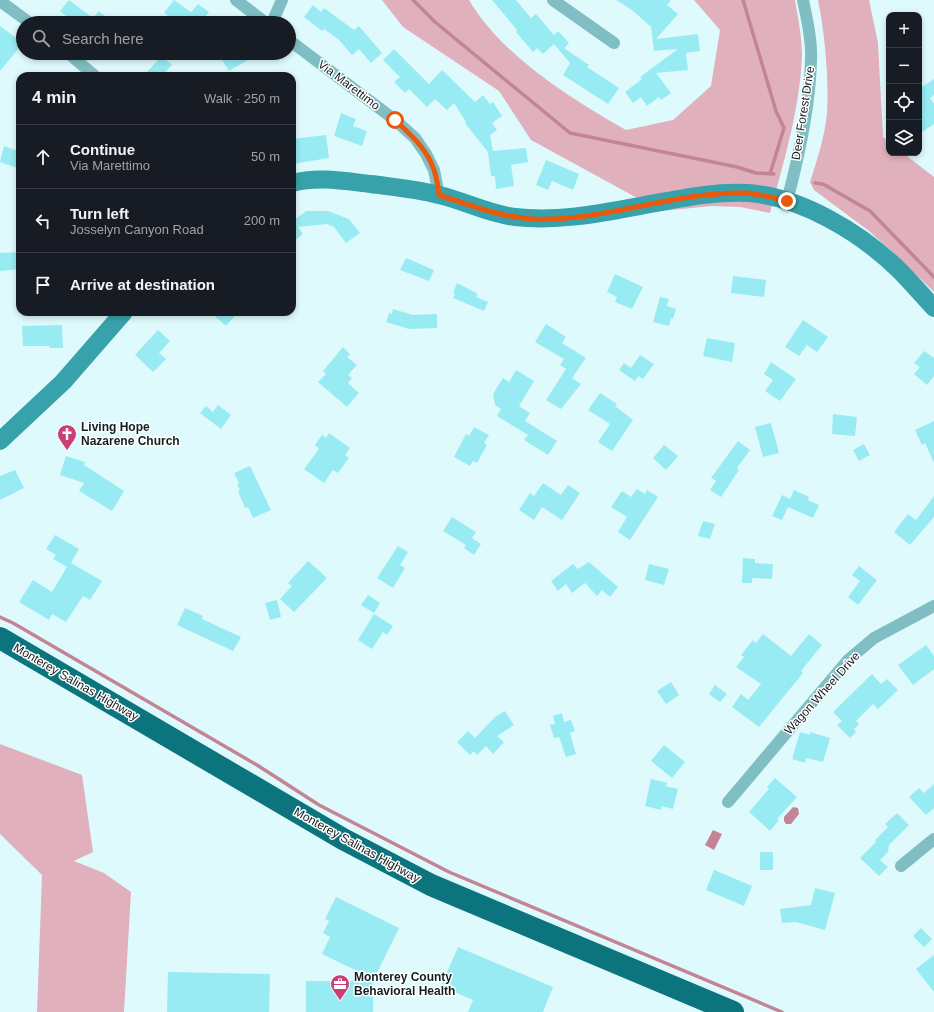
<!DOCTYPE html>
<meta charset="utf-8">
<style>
:root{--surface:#171b24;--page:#242831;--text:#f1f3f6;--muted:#9ea1a6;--line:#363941}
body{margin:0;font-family:Helvetica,sans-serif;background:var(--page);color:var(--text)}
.controls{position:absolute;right:12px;top:12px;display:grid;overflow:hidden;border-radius:8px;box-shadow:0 2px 6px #0003}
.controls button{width:36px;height:36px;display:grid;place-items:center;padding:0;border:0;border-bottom:1px solid var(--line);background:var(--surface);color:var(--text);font:20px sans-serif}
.stop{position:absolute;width:12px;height:12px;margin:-9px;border:3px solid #ea580c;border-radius:50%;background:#fff}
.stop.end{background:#ea580c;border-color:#fff;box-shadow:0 1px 4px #0008}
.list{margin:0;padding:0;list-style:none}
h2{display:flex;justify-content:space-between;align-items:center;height:52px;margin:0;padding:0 16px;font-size:17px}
h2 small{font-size:13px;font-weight:400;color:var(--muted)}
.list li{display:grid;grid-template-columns:26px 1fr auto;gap:12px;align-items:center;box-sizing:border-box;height:64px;padding:0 16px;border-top:1px solid var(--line)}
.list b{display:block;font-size:15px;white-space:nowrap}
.list p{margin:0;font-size:13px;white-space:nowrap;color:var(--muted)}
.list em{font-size:13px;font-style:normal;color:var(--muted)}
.icon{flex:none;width:22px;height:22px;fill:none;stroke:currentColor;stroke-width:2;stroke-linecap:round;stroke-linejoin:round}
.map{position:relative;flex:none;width:934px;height:1012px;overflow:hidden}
.search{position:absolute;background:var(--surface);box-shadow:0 2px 6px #0003;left:16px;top:16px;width:280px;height:44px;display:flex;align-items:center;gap:10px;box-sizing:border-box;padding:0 14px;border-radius:22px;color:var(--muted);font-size:15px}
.panel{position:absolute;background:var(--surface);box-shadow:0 2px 6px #0003;left:16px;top:72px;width:280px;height:244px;border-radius:12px}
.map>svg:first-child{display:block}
.green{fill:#e0b1bd}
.water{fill:#c38496}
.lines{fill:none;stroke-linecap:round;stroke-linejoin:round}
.stream{stroke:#c38496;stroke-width:3.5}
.building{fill:#98ebf2}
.street{stroke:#81bec3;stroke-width:12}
.secondary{stroke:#37a2ab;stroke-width:18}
.highway{stroke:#0c747c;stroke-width:22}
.route{stroke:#ea580c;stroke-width:5}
.labels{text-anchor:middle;stroke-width:3;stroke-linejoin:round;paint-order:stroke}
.street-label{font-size:12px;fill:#141e1f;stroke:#fff}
.poi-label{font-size:12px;font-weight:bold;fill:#141e1f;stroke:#fff;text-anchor:start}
</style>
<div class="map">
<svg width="934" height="1012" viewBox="0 0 934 1012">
<rect width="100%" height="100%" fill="#dffafc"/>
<path class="green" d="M382,0H469C502,56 570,98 626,130L673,120L711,86L720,30L694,0H795C798,18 802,37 802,55C800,108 784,161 770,213L740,207L712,206L661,211L531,140L499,91L403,27Z
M818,0H869L878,43L883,137L889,142V153H903L934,177V292L898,257L869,231L814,190L810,182C817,160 825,136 827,113C829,79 825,34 818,0Z
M0,744L82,775L93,852L74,861L104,873L131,892L124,1012H37L42,875L0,834Z"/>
<path class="water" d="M793,807L798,808L799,814L791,824H786L784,821V817Z
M713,830L722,834L714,850L705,845Z"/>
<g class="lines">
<path class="stream" d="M413,0L435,22L570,133L737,167L756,173L774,174
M743,0L776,111L784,128L770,174
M815,183L823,184L870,211L934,277
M0,617L13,623L257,765L319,805L449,872L782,1012"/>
</g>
<path class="building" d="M69,0L93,18L99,11L107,18L102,23H75L60,11Z
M174,0L191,12L198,4L209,12L202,21L205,23H178L164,13Z
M492,0H516L531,18L536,14L554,35L558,31L569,43L564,48L589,65L587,67L619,88L608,104L563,75L570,63L554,44L543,54L537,48L533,52L516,32L517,30Z
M616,0H671L667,5L678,14L656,39L698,34L700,51L686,53L688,70L656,73L671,93L661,100L659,97L647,106L641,97L633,103L625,92L642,79L640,77L678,49L654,51L651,27L632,10Z
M313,5L321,12L324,8L354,30L359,26L382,53L371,63L359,49L352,55L339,40L324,29L322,31L304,17Z
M0,26L23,43L0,71Z
M394,49L429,84L442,70L475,102L483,95L490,104L493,102L502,116L492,123L497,130L490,135L493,151L526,148L528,162L511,165L514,186L496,189L495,176H491L488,152L465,123L466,122L454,103L447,110L435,99L427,107L409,89L405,93L394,82L400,77L383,60Z
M218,53H260L229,71Z
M162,56L172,65L161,76H143Z
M934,79V95L930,98L934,104V124L919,134V89Z
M341,113L356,119L353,126L367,131L362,146L334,136Z
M326,135L329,158L292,164V139Z
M4,146L20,152V169L0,162Z
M546,160L579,174L573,190L552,181L548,190L536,185Z
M306,211H328L349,219L360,233L346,243L334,227L327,224L298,227L303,234L292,242V220L293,221Z
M20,252V269L0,271V253Z
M406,258L434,270L429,281L400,270Z
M615,274L643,287L632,309L615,302L617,297L607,292Z
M733,276L766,280L764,297L731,293Z
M457,283L478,294L476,297L488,302L484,311L453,298L455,294L453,293Z
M660,297L669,299L667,306L676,309L673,319L671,318L669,326L653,322Z
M393,309L413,315L437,314V328L409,329L386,322L389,313L392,314Z
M210,312H238L226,326Z
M803,320L828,337L817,352L807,345L799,356L785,347Z
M546,324L566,337L562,343L586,358L572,378L581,384L561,409L546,400L566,369L560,365L564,359L535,342Z
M62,325L63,348H50L49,346H23L22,326Z
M158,330L170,341L159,353L166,359L153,372L135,355Z
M707,338L735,343L732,362L703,356Z
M343,347L350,354L347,357L357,365L348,375L352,378L348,383L359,393L347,407L318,382L326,374L323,371Z
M924,351L934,358V376L927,385L914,374L920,367L914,363Z
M640,355L654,364L643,379L638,376L635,381L619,370L624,363L631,368Z
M771,362L796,379L780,401L765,391L773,380L764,374Z
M516,370L534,381L519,406L530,413L525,421L557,441L548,455L524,440L528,435L497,416L501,409L495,405L493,394L503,378L509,382Z
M600,393L617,404L615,406L633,420L612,451L598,442L610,424L588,410Z
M218,405L231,415L221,429L200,413L206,406L213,412Z
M833,414L857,417L855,436L832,434Z
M934,421V463L925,443L922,445L915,430Z
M771,423L779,453L763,457L755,427Z
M474,427L489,435L484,443L487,445L477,463L473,461L470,466L454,457L466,434L469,436Z
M329,433L350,448L345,455L349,458L338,473L333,470L324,483L304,469L319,449L315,445L322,435L326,438Z
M738,441L750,450L737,468L739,470L721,497L710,490L716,481L711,478Z
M864,444L870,455L859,461L853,450Z
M664,445L678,456L666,470L653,458Z
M66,456L85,462L84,465L124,491L112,511L79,491L84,483L60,475Z
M250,466L271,510L253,518L248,507L245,508L238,491L240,490L237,484L239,483L234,473Z
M15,470L24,488L0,500V476Z
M543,483L561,495L568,485L580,493L562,520L542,507L534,520L519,510L530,493L534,496Z
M637,489L645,494L647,490L658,497L630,540L618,532L627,517L611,507L622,491L631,497Z
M794,490L809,497L808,500L819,505L813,518L788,507L782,520L772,516L782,495L790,499Z
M934,496V517L910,545L894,532L908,514L916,520Z
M452,517L476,532L472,538L481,544L474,555L464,548L466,545L443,531Z
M703,521L715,524L710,539L698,536Z
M55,535L79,549L71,563L102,581L90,600L83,596L66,622L52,614L49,620L19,602L33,580L52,592L67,567L53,559L56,555L46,549Z
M398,546L408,552L400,565L405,568L393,588L377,578Z
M743,558L755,559V563L773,564L772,579L752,578V583H742Z
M308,561L327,578L294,612L280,599L292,586L288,583Z
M589,562L618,587L610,597L602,590L597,596L585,583L572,593L566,584L558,591L551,581L573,564L578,569Z
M649,564L669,569L664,585L645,580Z
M859,566L877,580L858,605L848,597L860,581L852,575Z
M368,595L380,603L374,613L361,605Z
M277,600L281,617L270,620L265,603Z
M185,608L203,616L202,619L241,637L233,651L177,625Z
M374,614L393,626L387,635L383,632L372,649L358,640Z
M763,634L791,656L809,634L822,645L801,671L803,673L759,727L732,707L741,694L748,700L761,684L736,667L744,657L741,655L753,640L756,643Z
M926,645L934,656V669L913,685L898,665Z
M872,674L881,684L887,679L898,690L878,709L873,704L856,721L859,724L854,729L856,732L850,738L837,725L842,721L833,712Z
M671,682L679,695L666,704L657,691Z
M715,685L727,694L720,702L709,694Z
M505,711L514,725L497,736L504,742L493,754L486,746L477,755L474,751L470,755L457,742L468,731L475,738L495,717Z
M562,713L564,722L571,720L575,731L570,733L576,754L566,757L559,737L554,738L550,725L555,724L553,716Z
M800,732L810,735V732L830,738L823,762L806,758L805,763L792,759Z
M664,745L685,762L672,778L651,761Z
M775,778L797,797L777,819L779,820L770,831L749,812L769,789L767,787Z
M651,779L668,783L665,786L678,789L673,809L661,806V810L645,806Z
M934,784V808L926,815L909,797L919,788L924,793Z
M897,813L909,825L889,845L888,852L880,860L888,867L879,876L860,858L876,842L875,840L888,827L885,824Z
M760,852H773V870H760Z
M714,870L752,886L744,906L706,890Z
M815,888L835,893L825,930L796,922L782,923L780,909L811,905Z
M336,897L399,928L374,979L322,954L330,937L323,933L329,921L325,919Z
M921,928L932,939L924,947L913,936Z
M458,947L553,987L543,1012H468L473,1000L441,986Z
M934,955V992L916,969Z
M168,972L270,974L269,1012H167Z
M306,981H373V1012H306Z"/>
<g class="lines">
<path class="street" d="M236,0L266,23
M553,0L614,43
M0,1L30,23
M272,23L282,0
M289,40L395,120L415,138L426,154L434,170L439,195
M68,53L95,76
M787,201C799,156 810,107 811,60C812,40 807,20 803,0
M728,802L848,660L874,638L934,606
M901,866L934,839"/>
<path class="secondary" d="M292,183C318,176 344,181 371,184C393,187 417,189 439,195C465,201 488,214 515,217C559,222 602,213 645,205C679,199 713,191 748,193C802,197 861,233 899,270C911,282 922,295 934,308
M0,441L63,382L124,312"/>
<path class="highway" d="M0,638L343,839L431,885L733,1012"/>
</g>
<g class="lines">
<path class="route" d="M395,120C411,135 427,149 434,170C437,178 438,187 439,195C470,205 500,217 533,219C605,222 674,191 746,193C760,194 774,198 787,201"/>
</g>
<defs>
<symbol id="church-pin" viewBox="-11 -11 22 30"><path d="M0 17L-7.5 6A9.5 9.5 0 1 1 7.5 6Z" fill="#ca3f74" stroke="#fff"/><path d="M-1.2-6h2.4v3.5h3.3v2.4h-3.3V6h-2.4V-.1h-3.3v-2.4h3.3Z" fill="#fff"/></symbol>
<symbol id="office-pin" viewBox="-11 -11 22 30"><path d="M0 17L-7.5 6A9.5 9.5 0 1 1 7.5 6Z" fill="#ca3f74" stroke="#fff"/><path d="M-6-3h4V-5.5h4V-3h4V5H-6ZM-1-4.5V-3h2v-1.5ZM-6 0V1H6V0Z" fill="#fff"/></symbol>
</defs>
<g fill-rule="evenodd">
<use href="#church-pin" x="56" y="423" width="22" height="30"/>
<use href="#office-pin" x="329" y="973" width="22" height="30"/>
</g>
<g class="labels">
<g class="street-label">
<text transform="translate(349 85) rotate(37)" y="4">Via Marettimo</text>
<text transform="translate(803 113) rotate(-81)" y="4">Deer Forest Drive</text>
<text transform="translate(76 682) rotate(30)" y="4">Monterey Salinas Highway</text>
<text transform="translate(822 693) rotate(-48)" y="4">Wagon Wheel Drive</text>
<text transform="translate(357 845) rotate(29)" y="4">Monterey Salinas Highway</text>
</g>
<g class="poi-label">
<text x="81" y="431">Living Hope<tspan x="81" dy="14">Nazarene Church</tspan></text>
<text x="354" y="981">Monterey County<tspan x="354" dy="14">Behavioral Health</tspan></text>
</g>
</g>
</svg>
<div class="controls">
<button>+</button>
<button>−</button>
<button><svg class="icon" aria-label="locate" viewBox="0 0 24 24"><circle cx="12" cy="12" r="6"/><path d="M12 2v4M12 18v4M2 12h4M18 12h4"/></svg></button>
<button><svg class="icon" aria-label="layers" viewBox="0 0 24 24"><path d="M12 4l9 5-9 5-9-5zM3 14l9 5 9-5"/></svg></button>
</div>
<div class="stop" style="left:395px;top:120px"></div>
<div class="stop end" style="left:787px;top:201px"></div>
<div class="search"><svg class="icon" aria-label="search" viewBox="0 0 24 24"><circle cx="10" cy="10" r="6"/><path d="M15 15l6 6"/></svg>Search here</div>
<section class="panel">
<h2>4 min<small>Walk · 250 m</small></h2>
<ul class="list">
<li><svg class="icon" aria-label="ahead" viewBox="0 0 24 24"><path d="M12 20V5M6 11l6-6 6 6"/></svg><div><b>Continue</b><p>Via Marettimo</p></div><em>50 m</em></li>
<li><svg class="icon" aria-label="left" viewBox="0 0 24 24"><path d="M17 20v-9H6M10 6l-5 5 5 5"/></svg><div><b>Turn left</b><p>Josselyn Canyon Road</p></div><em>200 m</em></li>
<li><svg class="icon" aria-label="arrive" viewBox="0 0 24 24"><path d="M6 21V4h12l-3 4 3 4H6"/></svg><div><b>Arrive at destination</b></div></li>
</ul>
</section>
</div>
